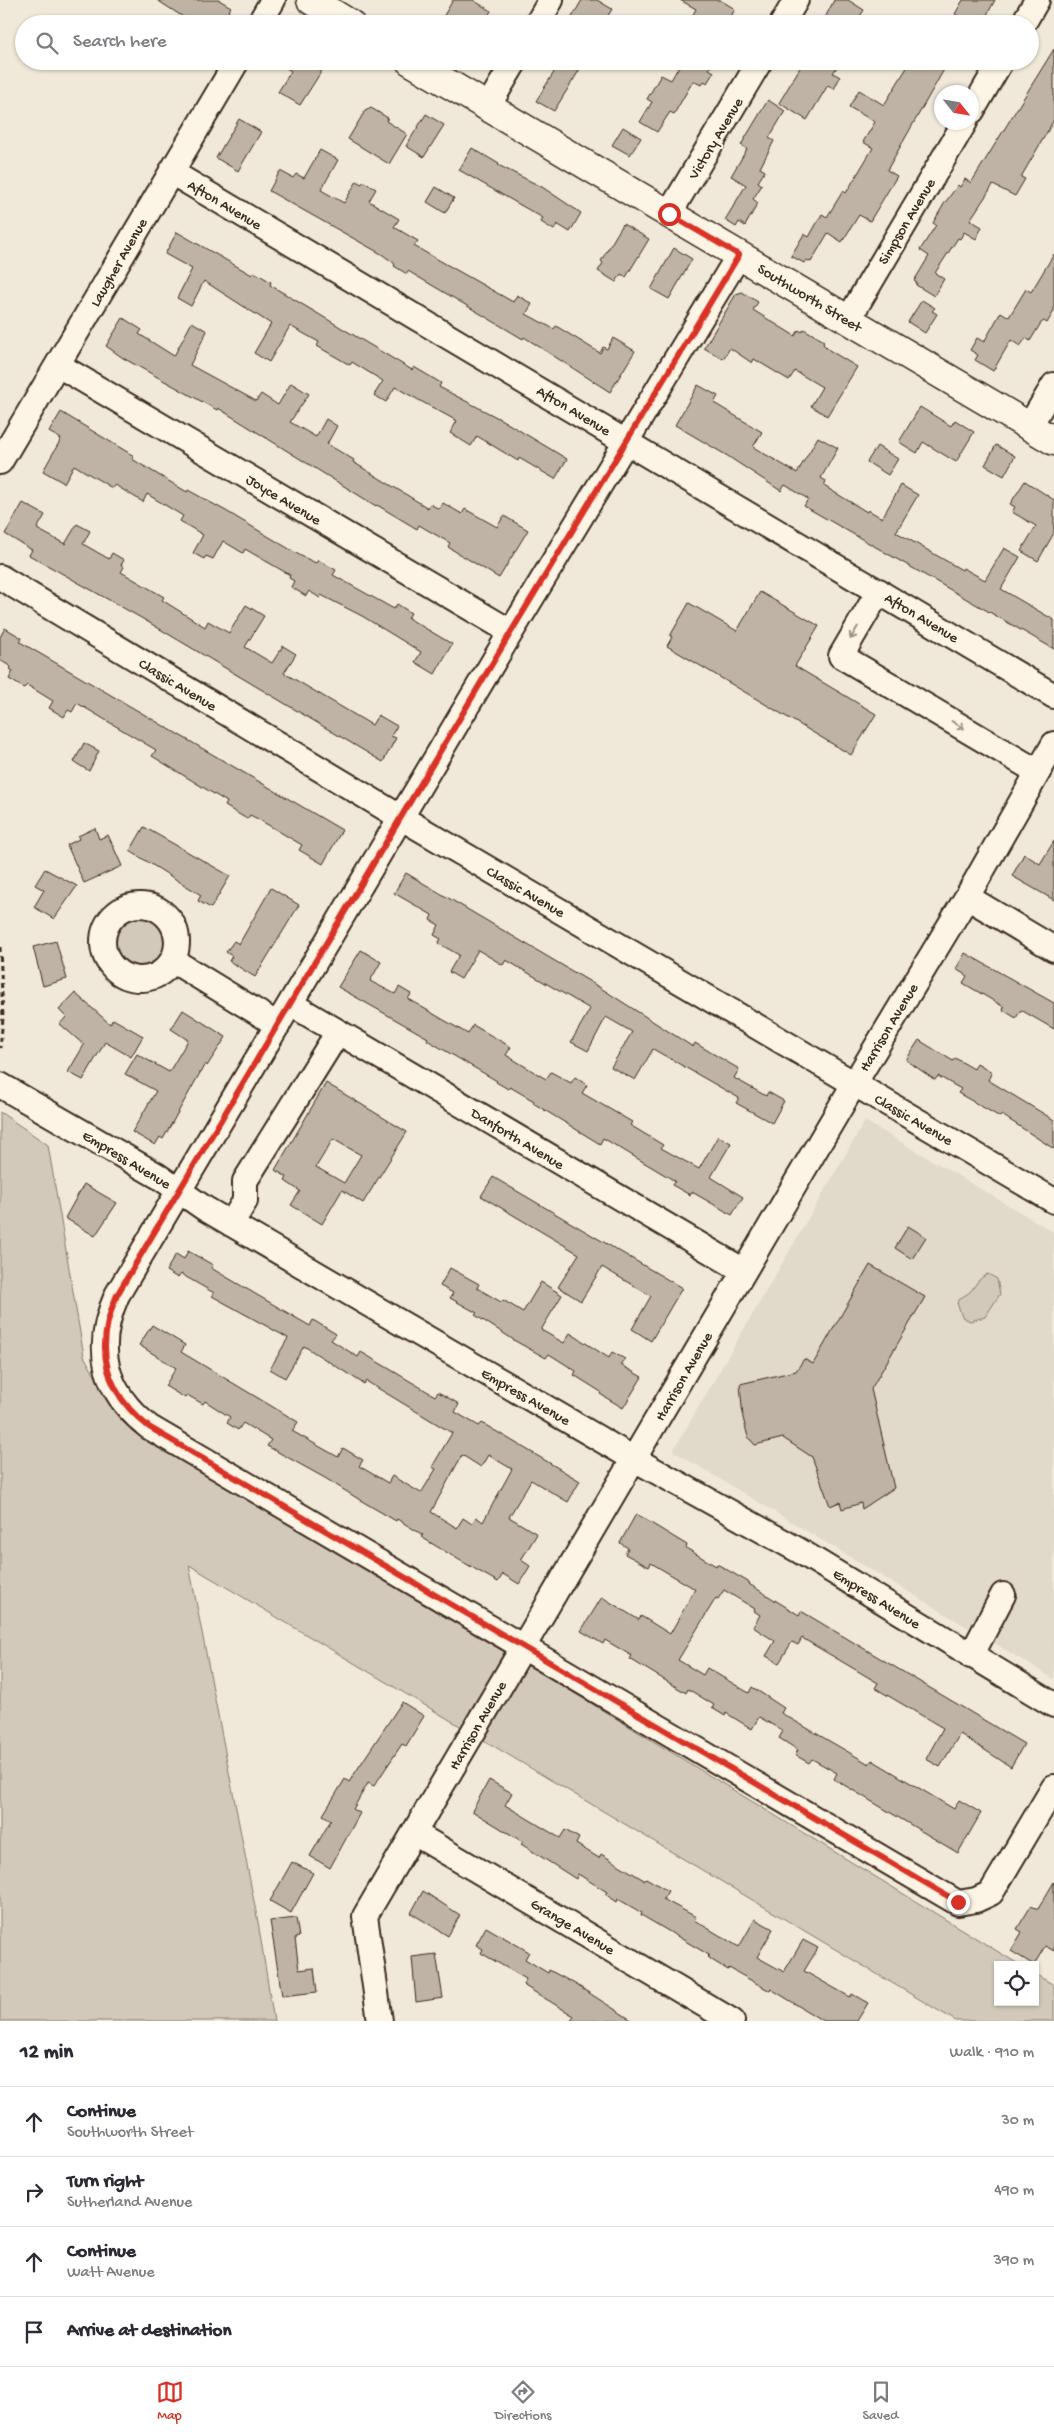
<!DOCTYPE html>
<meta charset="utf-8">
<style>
:root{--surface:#fff;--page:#f7f7f7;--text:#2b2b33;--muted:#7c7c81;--line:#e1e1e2;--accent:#d93025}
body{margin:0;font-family:"Gochi Hand",sans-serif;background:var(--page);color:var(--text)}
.controls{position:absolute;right:15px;bottom:15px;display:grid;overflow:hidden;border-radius:0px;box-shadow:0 1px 4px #0004}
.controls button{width:45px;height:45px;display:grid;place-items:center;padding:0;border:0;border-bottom:1px solid var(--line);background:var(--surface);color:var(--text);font:25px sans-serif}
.compass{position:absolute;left:934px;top:85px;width:45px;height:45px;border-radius:50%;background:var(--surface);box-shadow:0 1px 4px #0004;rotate:121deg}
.stop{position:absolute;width:15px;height:15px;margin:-11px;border:4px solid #d93025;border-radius:50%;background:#fff}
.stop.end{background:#d93025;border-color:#fff;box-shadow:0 1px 5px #0008}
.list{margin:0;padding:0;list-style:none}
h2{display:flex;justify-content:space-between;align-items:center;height:65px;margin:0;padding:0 20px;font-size:21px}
h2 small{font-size:16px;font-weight:400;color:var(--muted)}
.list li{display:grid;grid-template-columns:32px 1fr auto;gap:15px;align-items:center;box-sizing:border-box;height:70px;padding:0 20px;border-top:1px solid var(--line)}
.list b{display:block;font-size:19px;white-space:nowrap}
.list p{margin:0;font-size:16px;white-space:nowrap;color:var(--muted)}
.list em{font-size:16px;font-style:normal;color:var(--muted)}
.icon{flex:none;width:28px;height:28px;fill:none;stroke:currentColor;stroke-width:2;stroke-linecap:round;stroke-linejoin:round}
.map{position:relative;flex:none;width:1054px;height:2021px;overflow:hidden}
.search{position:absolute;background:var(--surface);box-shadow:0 1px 4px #0004;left:15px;right:15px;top:15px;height:55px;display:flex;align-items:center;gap:12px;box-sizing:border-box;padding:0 18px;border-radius:28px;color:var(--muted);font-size:19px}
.sheet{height:345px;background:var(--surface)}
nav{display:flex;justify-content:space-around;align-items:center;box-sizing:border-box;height:70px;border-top:1px solid var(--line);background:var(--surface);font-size:14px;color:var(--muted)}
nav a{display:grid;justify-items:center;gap:2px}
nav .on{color:var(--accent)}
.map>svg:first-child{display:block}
.built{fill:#e1d9c9}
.green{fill:#d2c9ba;stroke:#867a6c}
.building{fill:#beb3a4;stroke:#3b2a1e;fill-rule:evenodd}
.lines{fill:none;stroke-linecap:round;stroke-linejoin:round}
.minor-casing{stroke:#3b2a1e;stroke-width:28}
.major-casing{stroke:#3b2a1e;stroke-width:31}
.path{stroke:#3b2a1e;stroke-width:3;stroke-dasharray:5 4;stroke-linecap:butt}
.minor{stroke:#fcf5e5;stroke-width:24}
.major{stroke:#fcf5e5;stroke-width:28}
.oneway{stroke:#9c9082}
.route{stroke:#d93025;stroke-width:6}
.labels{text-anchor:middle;stroke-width:4;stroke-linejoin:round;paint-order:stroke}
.street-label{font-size:15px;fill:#3b2a1e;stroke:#fcf5e5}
</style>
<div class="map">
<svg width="1054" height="2021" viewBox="0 0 1054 2021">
<rect width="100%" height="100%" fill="#f0e9d9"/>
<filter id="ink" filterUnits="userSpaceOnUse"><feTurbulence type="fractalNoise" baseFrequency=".02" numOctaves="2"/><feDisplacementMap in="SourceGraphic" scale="10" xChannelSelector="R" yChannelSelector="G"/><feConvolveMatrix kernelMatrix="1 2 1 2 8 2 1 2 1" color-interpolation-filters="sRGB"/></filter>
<g filter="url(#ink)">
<path class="built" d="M865,1121L1054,1232V1679L673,1451Z"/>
<path class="green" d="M114 941a26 26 0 1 1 52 0a26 26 0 1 1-52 0Z
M0,1112L48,1145L84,1356L111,1405L139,1434L412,1594L1020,1965H998V2002H1035V1974L1054,1985V2021H956L189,1565L258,1922L274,2021H0Z
M988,1274L997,1279L1000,1294L985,1317L970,1321L962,1317L957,1303C961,1296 965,1296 970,1292C977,1284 977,1279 988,1274Z"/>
<path class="building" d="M157,0H219L231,7L221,24H194Z
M453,0H473L491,11L483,24H439Z
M582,0H597L612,9L603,24H568Z
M680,0H720L735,9L727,24H688L696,9Z
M834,0H848L864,10L855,24H822Z
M963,0H995L982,24H971L955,14Z
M1054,49V120L1021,177L1025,179L1015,196L993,185L970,220L982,227L976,239L964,232L960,239L958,238L935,273L944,279L934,296L916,285L917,283L914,281L929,256L920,250L936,225L933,223L944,204L958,185L960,187L965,179L971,183Z
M275,61H328L300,105L278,92L291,71Z
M561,61H585L554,111L536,101Z
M682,61H702L711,66L709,69L714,72L707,83L704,81L701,85L693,81L674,114L670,112L657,132L640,122L652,102L647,99L661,75L671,80Z
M804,61H828L837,67L833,73L840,77L834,89L828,85L807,120L779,103Z
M911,61H937L946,66L887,170L897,176L870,221L859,215L842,242L828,233L811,262L806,260L804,263L791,256L804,234L809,237L822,214L827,217L843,191L846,193L873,148L863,142L875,122L849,107L859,90L884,105Z
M768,100L785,111L769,138L774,141L760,168L765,171L758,182L762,185L753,199L758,203L745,226L739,222L736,227L725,220L746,185L731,176L747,149L741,145Z
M371,108L388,118L386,121L407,134L389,164L348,139L365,111Z
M426,114L444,125L424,157L406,146Z
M239,119L261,132L238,171L216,158Z
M623,127L641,138L630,155L612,145Z
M472,148L499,164L498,165L542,187L581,213L570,232L557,224L554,230L541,222L543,218L459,170Z
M320,150L338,160L321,190L344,203L357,181L361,184L364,182L376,189L369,201L399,219L394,227L418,241L414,246L513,302L517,295L532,304L526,314L554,329L556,326L600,353L603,347L607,349L613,338L635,351L610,392L524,337L523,339L408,271L407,274L394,266L395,264L383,255L269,191L280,171L293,178L296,174L304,178Z
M436,187L454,198L445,213L427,202Z
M623,224L649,239L626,277L621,274L616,282L598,271L603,263L601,261Z
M177,232L252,275L254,272L271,282L270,285L412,370L414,367L441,383L439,387L502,420L567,459L555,479L519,458L518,461L477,436L471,446L450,433L457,421L395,387L386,402L374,395L383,381L352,362L350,365L329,353L317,346L319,342L290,326L269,362L254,353L271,324L204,281L191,306L177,298L192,269L165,254Z
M674,248L692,259L669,299L651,289Z
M1054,254V311L1047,323L1044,321L1041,323L1030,341L1026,338L1020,346L1011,340L993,371L975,360L978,355L970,350L977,338L984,342L1001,312L1009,317L1026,289L1031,292Z
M742,292L758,302L753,310L795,336L799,330L802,332L804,329L824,341L823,344L829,350L857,367L827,416L811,406L822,387L795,371L789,380L754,359L752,363L730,348L723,359L704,348L736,294Z
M922,300L935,308L932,311L937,314L925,333L908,322Z
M123,318L142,330L139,334L174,356L192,322L207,331L190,365L256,401L261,394L278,405L291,383L309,394L290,422L316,437L326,419L337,426L327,444L354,460L353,462L428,508L430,504L439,509L443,503L462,514L465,509L497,527L504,516L528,530L499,578L448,547L450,543L419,525L417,529L377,505L376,506L218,408L217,410L123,358L106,346Z
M698,385L718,396L714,403L762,432L753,447L797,473L818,437L838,448L821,478L826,481L824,486L867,512L868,510L882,518L901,485L918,495L896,532L962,570L963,568L985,580L1004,548L1020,557L1001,589L1054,620V649L804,506L808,499L785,485L781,491L726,455L675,425Z
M920,407L951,426L955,420L974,432L956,462L923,442L917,453L899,442Z
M61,412L134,456L132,459L187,492L188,490L226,511L301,556L316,563L318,560L336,570L333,575L394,609L397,604L411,613L408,618L452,644L435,674L415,662L421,652L362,616L321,595L320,598L309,591L306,596L291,587L294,581L289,578L290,575L245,549L243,553L223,541L213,559L206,556L204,559L193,553L203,535L180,521L183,516L147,494L143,502L115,485L112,488L74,465L64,483L43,471L61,439L49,432Z
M996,445L1015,456L1004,476L985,465Z
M877,446L898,459L888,475L867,462Z
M1025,481L1054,500V533L1038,561L1021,551L1036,526L1012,512L1015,507L1010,504Z
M23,503L45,515L37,529L65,544L77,524L90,531L83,544L109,559L112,553L124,560L121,565L124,567L121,572L164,597L162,600L205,627L208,621L229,633L246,605L264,616L245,647L272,663L283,646L296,654L284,673L372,725L378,715L397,726L391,736L396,738L383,762L143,619L29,555L32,550L5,534Z
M760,592L819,626L795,666L876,714L851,755L667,646L672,637L670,636L689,603L737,631Z
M5,628L22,638L20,642L342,830L323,864L299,850L302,845L258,819L250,815L247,819L225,806L227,802L152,756L156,750L119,728L77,703L72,712L68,710L64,717L49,708L53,701L27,685L24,688L9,679L13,671L10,669L11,667L0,660V637Z
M84,743L99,751L89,771L74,762Z
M144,827L230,876L211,908L198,901L201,895L130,851Z
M95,828L99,839L108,835L122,866L84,883L67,845L79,839L78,836Z
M1054,841V900L1012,876L1024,854L1040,864Z
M45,869L77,886L54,919L34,907L44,890L35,885Z
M406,873L599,987L693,1047L695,1043L739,1069L734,1078L766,1096L768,1092L784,1101L772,1123L736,1103L739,1098L653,1049L635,1080L611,1067L632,1032L606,1017L588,1051L571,1042L590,1009L506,960L503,965L478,950L461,979L449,972L459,955L438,943L441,939L434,935L439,925L430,920L432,915L394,893Z
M271,888L299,905L255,977L229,961L232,956L226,952L234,941L239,944Z
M56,941L67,979L43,986L33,947Z
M361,950L381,962L370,981L395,994L399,987L411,994L408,999L468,1034L473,1025L511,1047L506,1055L546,1079L551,1072L571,1083L575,1077L587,1085L582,1093L632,1122L630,1125L663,1145L661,1148L699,1169L718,1136L731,1143L711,1177L743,1197L732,1215L692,1192L690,1195L672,1185L675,1181L603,1138L600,1144L533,1103L534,1101L510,1087L508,1089L496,1082L497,1081L427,1040L428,1038L338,987Z
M965,953L1054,1003V1029L1021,1010L1016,1018L1003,1010L1004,1007L963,983L967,976L956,969Z
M75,993L110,1024L113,1019L143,1036L131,1057L105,1042L83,1080L68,1072L84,1045L60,1024L66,1017L59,1010Z
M183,1010L226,1037L207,1066L205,1064L163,1139L160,1137L155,1145L132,1132L156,1091L125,1074L137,1054L169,1072L188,1040L171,1029Z
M919,1040L953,1061L955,1058L974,1069L977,1063L992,1072L988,1080L1054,1120V1149L1002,1115L1000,1117L958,1093L961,1089L938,1076L935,1080L906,1060Z
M326,1083L407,1132L363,1203L342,1190L322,1224L291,1205L300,1191L285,1181L287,1177L275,1170ZM333,1139L361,1155L344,1183L316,1167Z
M493,1177L682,1288L651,1341L632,1329L651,1296L602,1267L581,1301L558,1287L579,1254L481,1196Z
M84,1184L117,1203L95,1236L65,1218Z
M908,1226L926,1237L912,1259L895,1248Z
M188,1251L213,1265L211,1268L310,1326L313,1320L336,1334L331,1340L358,1357L361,1352L435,1396L438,1392L459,1404L455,1412L479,1426L482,1423L580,1481L568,1502L531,1480L509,1517L537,1534L521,1560L530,1566L519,1584L503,1574L498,1582L461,1561L421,1537L423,1535L397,1519L396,1521L360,1500L325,1478L267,1446L271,1440L243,1423L238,1430L227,1423L230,1417L205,1401L203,1404L187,1395L185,1398L165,1386L176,1368L139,1345L152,1325L185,1345L181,1352L298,1422L292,1431L338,1457L343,1448L363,1460L359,1466L388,1483L392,1476L421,1493L436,1469L432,1467L452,1433L366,1381L364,1384L304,1346L285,1378L270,1369L288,1338L212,1296L214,1293L181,1274L178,1278L166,1271L176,1254L184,1259ZM462,1455L481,1467L488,1455L512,1469L483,1522L476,1517L472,1524L463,1518L457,1528L431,1512Z
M870,1265L925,1297L871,1389L894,1488L862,1509L861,1503L842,1509L840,1502L830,1506L812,1457L783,1438L755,1445L748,1437L743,1418L740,1384L796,1371L804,1359L813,1364Z
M450,1268L479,1284L477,1288L501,1302L503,1300L523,1312L541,1282L562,1295L541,1330L564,1343L570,1333L609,1358L612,1352L625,1359L621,1365L642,1377L623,1408L600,1394L601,1392L574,1375L576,1371L549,1354L546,1358L517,1342L475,1315L477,1313L450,1298L453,1293L440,1286Z
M636,1514L687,1545L686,1548L716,1566L717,1564L750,1583L749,1584L799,1615L801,1611L1024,1744L1011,1767L960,1734L940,1767L926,1759L943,1728L875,1688L878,1683L802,1638L798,1645L792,1642L779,1663L766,1656L775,1641L753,1627L760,1615L754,1611L755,1609L724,1590L718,1599L716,1598L678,1660L703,1675L707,1668L749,1693L752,1687L784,1708L781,1713L869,1764L872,1760L954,1809L959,1800L981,1813L958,1853L834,1779L837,1773L812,1759L809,1763L795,1755L798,1750L779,1738L783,1731L759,1717L752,1729L726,1713L725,1716L712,1708L714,1705L688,1689L686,1693L630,1659L632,1656L605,1640L603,1644L581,1631L602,1597L639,1620L641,1616L670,1634L695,1589L651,1563L649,1567L625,1554L628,1548L620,1543Z
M402,1702L424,1716L406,1746L402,1744L374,1786L368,1783L353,1809L360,1813L330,1868L310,1856L331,1820L323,1815L345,1779L349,1782Z
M489,1780L512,1793L505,1805L560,1838L565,1830L579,1838L576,1844L599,1858L601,1854L644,1880L646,1878L668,1891L663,1899L696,1917L694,1920L739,1947L755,1919L773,1929L757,1957L784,1972L803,1940L818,1948L804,1971L850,1997L852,1994L868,2003L857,2021H823L771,1989L770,1991L729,1968L728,1970L707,1957L709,1955L641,1915L642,1913L618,1899L617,1902L605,1894L607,1892L578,1874L576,1879L521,1844L523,1842L472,1811Z
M292,1862L313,1873L291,1913L270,1901Z
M1054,1882V1951L1045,1946L1034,1965L1011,1951L1022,1932L1017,1929L1031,1906L1038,1909Z
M423,1891L460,1915L448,1936L411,1913Z
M296,1918L299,1937L295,1938L299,1970L314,1968L317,1992L282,1996L270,1921Z
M486,1927L529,1952L525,1959L548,1973L549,1970L575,1984L633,2021H571L574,2016L523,1985L526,1979L481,1953L483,1949L476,1945Z
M436,1954L443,1998L416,2002L412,1957Z"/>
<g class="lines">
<defs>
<path id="minor" d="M259,24L273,0
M537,24L551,0
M782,24L796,0
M1023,24L1037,0
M487,108L515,61
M972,111L1001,61
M171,172L1054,696
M669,214L760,61
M739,255L511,632L117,1295C94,1347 103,1391 149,1427L958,1903L976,1900L991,1893L1054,1787
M848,320L965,122
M58,365L511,632
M1029,427L1054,385
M0,462L237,61
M0,577L400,817L1054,1201
M879,591L841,656L1038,772
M967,897L1054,949
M103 942a37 37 0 1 1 74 0a37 37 0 1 1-74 0Z
M172,960L278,1025
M291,1004L744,1271
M0,1085L158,1176L204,1208L634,1459L798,1550L1054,1705
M231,1224L245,1201V1181L338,1032
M971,1656L1003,1595
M414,1833L732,2021
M380,2021L365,1916L854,1084L967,897L1054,744"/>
<path id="major" d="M311,0L350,24
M410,61L1054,441"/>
</defs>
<use href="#minor" class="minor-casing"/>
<use href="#major" class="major-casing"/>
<path class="path" d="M0,947L3,1018L0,1048"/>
<use href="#minor" class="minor"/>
<use href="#major" class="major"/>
</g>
<defs><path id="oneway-shaft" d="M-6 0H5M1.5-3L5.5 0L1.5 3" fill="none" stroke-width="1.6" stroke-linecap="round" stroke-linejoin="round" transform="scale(1.25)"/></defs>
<g class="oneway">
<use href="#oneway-shaft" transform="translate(854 633) rotate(121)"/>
<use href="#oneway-shaft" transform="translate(958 725) rotate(31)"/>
</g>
</g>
<g class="lines" filter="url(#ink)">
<path class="route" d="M669,214L739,255L511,632L117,1295C94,1347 103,1391 149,1427L958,1902"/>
</g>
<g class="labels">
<g class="street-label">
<text transform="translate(715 138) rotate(-59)" y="5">Victory Avenue</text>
<text transform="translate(225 204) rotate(31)" y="5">Afton Avenue</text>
<text transform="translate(906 221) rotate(-59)" y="5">Simpson Avenue</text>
<text transform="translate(118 262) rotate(-60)" y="5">Laugher Avenue</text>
<text transform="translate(810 297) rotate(31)" y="5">Southworth Street</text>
<text transform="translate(574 410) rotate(31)" y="5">Afton Avenue</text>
<text transform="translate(284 499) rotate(31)" y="5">Joyce Avenue</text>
<text transform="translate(922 617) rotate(31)" y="5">Afton Avenue</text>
<text transform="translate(178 684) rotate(31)" y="5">Classic Avenue</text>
<text transform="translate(526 891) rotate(30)" y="5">Classic Avenue</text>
<text transform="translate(888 1027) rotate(-59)" y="5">Harrison Avenue</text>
<text transform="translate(914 1119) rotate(30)" y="5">Classic Avenue</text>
<text transform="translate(518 1138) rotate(31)" y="5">Danforth Avenue</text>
<text transform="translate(127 1159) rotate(31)" y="5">Empress Avenue</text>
<text transform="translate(683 1376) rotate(-60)" y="5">Harrison Avenue</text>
<text transform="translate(526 1396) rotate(30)" y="5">Empress Avenue</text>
<text transform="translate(877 1598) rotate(32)" y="5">Empress Avenue</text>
<text transform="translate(477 1725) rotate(-60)" y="5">Harrison Avenue</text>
<text transform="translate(573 1926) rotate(31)" y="5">Grange Avenue</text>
</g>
</g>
</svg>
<div class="controls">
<button><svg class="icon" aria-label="locate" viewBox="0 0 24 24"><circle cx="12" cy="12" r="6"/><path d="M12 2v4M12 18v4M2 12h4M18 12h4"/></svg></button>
</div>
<svg class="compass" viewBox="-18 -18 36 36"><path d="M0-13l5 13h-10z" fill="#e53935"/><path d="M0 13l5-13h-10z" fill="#7c7c81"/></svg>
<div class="stop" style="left:669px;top:214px"></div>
<div class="stop end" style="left:958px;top:1902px"></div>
<div class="search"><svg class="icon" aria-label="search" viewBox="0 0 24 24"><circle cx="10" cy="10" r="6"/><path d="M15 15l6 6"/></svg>Search here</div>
</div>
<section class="sheet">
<h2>12 min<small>Walk · 910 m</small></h2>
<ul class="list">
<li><svg class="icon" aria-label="ahead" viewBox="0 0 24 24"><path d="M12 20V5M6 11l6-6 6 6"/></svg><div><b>Continue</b><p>Southworth Street</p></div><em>30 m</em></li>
<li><svg class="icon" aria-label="right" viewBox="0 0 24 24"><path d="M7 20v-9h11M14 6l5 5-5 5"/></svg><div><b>Turn right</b><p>Sutherland Avenue</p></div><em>490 m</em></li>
<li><svg class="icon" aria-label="ahead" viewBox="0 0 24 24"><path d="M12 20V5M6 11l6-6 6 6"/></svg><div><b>Continue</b><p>Watt Avenue</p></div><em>390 m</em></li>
<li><svg class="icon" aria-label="arrive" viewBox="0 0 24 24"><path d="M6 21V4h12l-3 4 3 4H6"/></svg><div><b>Arrive at destination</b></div></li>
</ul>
</section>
<nav>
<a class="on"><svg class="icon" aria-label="map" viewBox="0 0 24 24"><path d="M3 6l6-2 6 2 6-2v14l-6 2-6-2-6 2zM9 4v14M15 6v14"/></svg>Map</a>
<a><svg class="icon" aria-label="directions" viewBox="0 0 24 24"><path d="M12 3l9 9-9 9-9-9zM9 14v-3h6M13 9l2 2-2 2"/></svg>Directions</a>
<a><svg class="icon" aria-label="saved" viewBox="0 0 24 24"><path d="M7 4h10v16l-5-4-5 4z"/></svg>Saved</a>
</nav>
